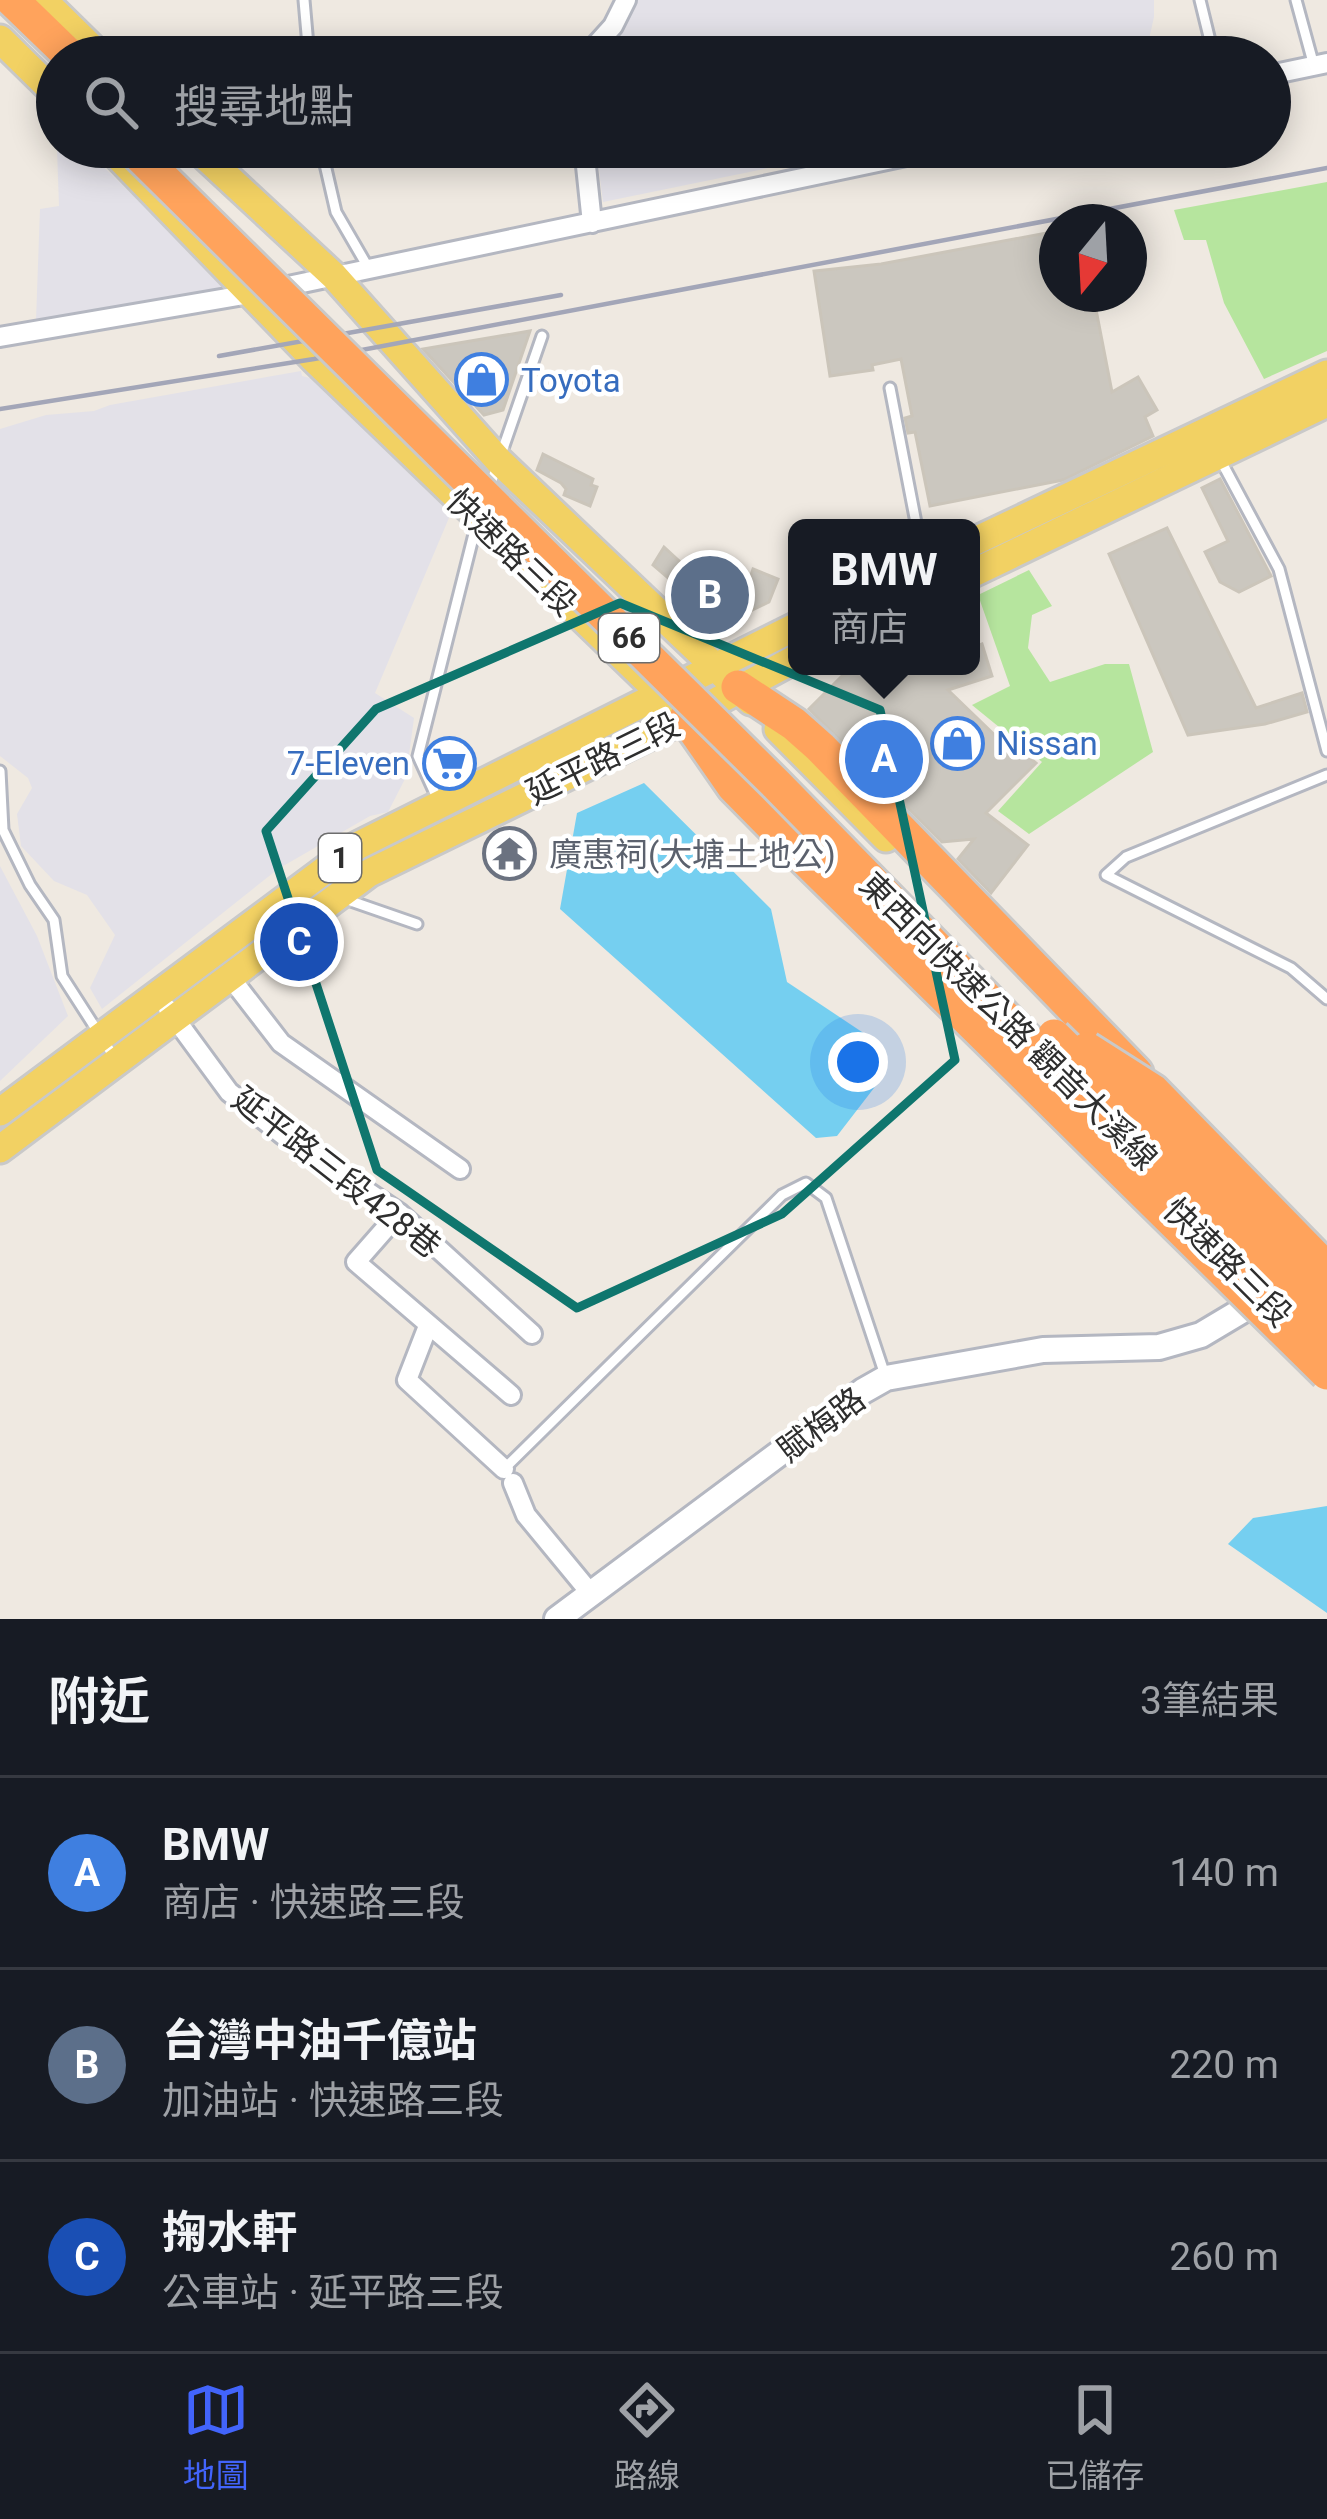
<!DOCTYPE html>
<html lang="zh-TW">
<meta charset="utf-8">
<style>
:root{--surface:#171b24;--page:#20242c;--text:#f1f3f6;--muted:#9ea1a6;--line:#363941;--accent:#4264fb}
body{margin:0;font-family:Roboto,"Noto Sans TC",sans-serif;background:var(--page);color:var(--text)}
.compass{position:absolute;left:1039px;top:204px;width:108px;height:108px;border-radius:50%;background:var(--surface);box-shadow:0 6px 30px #0003;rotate:198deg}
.you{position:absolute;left:858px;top:1062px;width:42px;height:42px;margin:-30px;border:9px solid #fff;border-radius:50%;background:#1a73e8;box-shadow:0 0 0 18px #1a73e833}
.badge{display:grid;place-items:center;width:78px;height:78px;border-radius:50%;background:var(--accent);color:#fff;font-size:39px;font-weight:700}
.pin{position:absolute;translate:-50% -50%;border:6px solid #fff;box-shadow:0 3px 12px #0006}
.popup{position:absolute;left:788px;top:519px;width:192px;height:156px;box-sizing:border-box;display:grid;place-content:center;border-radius:18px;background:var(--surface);filter:drop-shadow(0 3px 9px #0005);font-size:39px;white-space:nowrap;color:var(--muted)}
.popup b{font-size:45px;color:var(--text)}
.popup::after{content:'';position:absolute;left:50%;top:100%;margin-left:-24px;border:24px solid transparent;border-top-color:var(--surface)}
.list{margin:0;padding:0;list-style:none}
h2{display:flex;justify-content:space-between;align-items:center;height:156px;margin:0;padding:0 48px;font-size:51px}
h2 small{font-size:39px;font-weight:400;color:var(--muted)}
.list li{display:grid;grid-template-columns:78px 1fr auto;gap:36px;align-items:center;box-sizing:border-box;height:192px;padding:0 48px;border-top:3px solid var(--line)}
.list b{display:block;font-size:45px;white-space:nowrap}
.list p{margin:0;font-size:39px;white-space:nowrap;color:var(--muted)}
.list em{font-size:39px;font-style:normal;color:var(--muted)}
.icon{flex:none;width:66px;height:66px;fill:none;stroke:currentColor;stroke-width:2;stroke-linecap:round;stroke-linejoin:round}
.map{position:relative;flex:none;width:1327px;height:1619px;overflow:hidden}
.search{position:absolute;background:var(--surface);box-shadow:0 6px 30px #0003;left:36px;right:36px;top:36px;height:132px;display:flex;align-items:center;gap:30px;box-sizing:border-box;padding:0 42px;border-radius:66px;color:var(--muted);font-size:45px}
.sheet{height:732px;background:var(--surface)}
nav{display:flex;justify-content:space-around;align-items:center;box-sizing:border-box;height:168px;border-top:3px solid var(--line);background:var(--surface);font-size:33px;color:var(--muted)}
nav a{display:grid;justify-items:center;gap:6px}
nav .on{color:var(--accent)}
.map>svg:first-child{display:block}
.industrial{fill:#e3e1e8}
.green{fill:#b6e59e}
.water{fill:#75cff0}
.building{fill:#cbc7bf;stroke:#cbc5ba;stroke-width:3}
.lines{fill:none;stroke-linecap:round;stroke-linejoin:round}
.lane-casing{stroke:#b4b7c1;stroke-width:15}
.street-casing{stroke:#b4b7c1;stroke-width:24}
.secondary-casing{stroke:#b4b7c1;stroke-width:30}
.primary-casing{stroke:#c9c9c9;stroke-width:33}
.highway-casing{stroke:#c9c9c9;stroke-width:39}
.lane{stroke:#fff;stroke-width:9}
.street{stroke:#fff;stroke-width:18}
.secondary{stroke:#fff;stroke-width:24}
.primary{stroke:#f2d163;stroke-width:27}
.highway{stroke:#ffa35c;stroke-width:33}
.rail{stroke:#a3a6b8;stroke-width:4.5}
.highway-bridge-casing{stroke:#c9c9c9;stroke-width:39;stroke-linecap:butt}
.highway-bridge{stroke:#ffa35c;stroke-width:33}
.marked{fill:none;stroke:#0f766e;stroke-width:9;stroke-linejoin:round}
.labels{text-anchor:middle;stroke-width:9;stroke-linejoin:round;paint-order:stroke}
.shield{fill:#fff;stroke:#6d6d6d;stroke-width:3}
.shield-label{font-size:30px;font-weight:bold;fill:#2e2e2e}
.shop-label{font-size:33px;fill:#366cbe;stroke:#fff;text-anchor:start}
.street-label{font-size:33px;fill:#2e2e2e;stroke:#fff}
.worship-label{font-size:33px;fill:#5b616d;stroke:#fff;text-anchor:start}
</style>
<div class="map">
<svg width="1327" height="1619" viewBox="0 0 1327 1619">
<rect width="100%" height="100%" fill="#efe9e1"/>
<path class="industrial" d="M637,0H1154V17L1145,57H595L621,35Z
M56,121L57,147H83L230,289L36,320L40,209L59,206Z
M596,147H871L603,202Z
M301,371L302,376L322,381L333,398L454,506L375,693L414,718L406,777L388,812L370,816L278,869L102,1009L90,988L115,935L87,895L54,881L21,846L17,814L32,788L28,778L0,756V429L46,415L94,411L110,405Z
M0,866L37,936L68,1016L0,1081Z"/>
<path class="green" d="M1327,182V351L1264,379L1224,303L1206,240H1184L1174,210Z
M1029,570L1052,606L1032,615L1028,648L1050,682L1105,664H1129L1153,752L1029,834L998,811L1042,762L972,705L1010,686L978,595Z"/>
<path class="water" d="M644,783L771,909L787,982L865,1034L884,1075L837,1136L816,1138L560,909L577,813Z
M1327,1506V1613L1228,1544L1253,1518Z"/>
<path class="building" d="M1057,231V294H1093L1112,392L1138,377L1157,410L1145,417L1153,436L1063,480L930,506L915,432L908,433L905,418L912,416L901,359L872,365L873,370L830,376L814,271L881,264Z
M530,331L503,410L484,415L423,349Z
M543,454L593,479L591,485L597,487L590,506L564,495L566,489L561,483L537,470Z
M1220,479L1271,576L1239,592L1220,582L1205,552L1228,541L1202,488Z
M1167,528L1256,708L1302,693L1307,712L1265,724L1188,735L1109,554Z
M664,547L689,570L696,562L709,573L688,595L653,565Z
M753,569L778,579L769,602L719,626L707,600L749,581Z
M982,644L992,676L948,690L1005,745L1010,741L1036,763L986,813L1028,845L991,893L958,859L974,839L942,842L809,709L842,676L866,666H971V648Z"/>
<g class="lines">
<defs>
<path id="lane" d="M304,0L309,57
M1200,0L1214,57
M1296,0L1314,66
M321,147L336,212L369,269
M890,388L917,528
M1220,459L1279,569L1327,751
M489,489L542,336
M0,771L3,830L30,885L54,920L62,976L116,1060
M1327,775L1126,857L1106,875L1291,968L1327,999
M438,800L418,756L477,522
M342,898L417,924
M505,1468L782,1195L806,1183L826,1198L886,1378"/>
<path id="street" d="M585,57L613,26L626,0
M1270,75L1327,63
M584,147L592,223
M0,337L250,294L949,147
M230,977L281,1043L460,1169
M168,1009L229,1092L283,1135L399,1213L532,1334
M399,1213L356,1262L511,1395
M428,1326L407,1380L504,1469
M513,1483L526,1515L592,1595"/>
<path id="secondary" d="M557,1619L863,1391L886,1378L1043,1350L1159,1347L1201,1335L1263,1298"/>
<path id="primary" d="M43,0L101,57
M0,39L57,95
M109,147L314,359L682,714
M195,147L334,276L499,461L751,701
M971,543L1327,374
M971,574L1327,403
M778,729L886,838
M0,1112L357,846L797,626
M0,1149L369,873L686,718L797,658"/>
<path id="highway" d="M12,0L71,57
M738,687L794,724L820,747L1136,1073
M686,718L734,787L802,856"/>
</defs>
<use href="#lane" class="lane-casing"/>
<use href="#street" class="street-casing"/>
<use href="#secondary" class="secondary-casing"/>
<use href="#primary" class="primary-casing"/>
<use href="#highway" class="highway-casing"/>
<use href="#lane" class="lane"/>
<use href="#street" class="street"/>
<use href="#secondary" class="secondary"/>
<use href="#primary" class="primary"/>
<use href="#highway" class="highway"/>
<path class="rail" d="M219,356L561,295
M0,409L314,359L1327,168"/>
<defs>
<path id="highway-bridge" d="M131,147L776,784L1120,1135L1327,1335
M802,856L1327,1373
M1054,1036L1327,1303
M1087,1049L1153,1091L1327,1269"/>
</defs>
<use href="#highway-bridge" class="highway-bridge-casing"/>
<use href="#highway-bridge" class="highway-bridge"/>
</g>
<path class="marked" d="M620,603L880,710L955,1060L782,1214L577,1308L377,1170L266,831L376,709Z"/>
<defs>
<symbol id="shop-ring" viewBox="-11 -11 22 22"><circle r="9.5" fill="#fff" stroke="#3f7fe0" stroke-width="1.5"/><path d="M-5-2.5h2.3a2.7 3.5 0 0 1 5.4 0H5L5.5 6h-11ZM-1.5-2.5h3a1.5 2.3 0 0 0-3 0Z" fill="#3f7fe0"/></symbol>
<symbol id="supermarket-ring" viewBox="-11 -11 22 22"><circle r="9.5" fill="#fff" stroke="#3f7fe0" stroke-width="1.5"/><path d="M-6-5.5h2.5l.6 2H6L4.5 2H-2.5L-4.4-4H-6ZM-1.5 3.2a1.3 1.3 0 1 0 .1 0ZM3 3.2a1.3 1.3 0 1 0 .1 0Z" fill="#3f7fe0"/></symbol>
<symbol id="temple-ring" viewBox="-11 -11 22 22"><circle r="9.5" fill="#fff" stroke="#6b7280" stroke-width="1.5"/><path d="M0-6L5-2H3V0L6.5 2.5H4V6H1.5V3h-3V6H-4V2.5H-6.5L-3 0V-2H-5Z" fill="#6b7280"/></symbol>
</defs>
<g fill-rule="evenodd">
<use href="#shop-ring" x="452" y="350" width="59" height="59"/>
<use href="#shop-ring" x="928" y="714" width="59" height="59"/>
<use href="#supermarket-ring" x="420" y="734" width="59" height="59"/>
<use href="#temple-ring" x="480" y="824" width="59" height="59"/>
</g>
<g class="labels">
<g class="shield">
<rect x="599" y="614" width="60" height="48" rx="9"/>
<rect x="319" y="834" width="42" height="48" rx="9"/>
</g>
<g class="shield-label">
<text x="629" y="648">66</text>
<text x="340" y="868">1</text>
</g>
<g class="shop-label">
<text x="521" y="392">Toyota</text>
<text x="996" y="755">Nissan</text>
<text x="410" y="775" text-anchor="end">7-Eleven</text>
</g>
<g class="street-label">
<text transform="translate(512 552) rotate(44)" y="12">快速路三段</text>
<text transform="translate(603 758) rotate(-26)" y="12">延平路三段</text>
<text transform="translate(1009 1021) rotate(45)" y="12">東西向快速公路 觀音大溪線</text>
<text transform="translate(337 1172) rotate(38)" y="12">延平路三段428巷</text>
<text transform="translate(1228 1262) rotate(45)" y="12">快速路三段</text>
<text transform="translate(821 1424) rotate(-37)" y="12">賦梅路</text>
</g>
<g class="worship-label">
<text x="549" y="866">廣惠祠(大塘土地公)</text>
</g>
</g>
</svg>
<svg class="compass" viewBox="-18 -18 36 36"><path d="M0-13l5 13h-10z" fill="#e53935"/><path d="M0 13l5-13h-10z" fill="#9ea1a6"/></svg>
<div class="you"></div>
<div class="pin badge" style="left:884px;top:759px;background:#3f7fe0">A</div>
<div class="popup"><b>BMW</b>商店</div>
<div class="pin badge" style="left:710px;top:595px;background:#5c6f8a">B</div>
<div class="pin badge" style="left:299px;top:942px;background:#1a4fb4">C</div>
<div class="search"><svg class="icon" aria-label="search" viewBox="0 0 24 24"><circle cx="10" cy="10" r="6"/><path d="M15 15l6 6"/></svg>搜尋地點</div>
</div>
<section class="sheet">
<h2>附近<small>3筆結果</small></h2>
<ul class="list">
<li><span class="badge" style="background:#3f7fe0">A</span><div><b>BMW</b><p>商店 · 快速路三段</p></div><em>140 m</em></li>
<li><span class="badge" style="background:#5c6f8a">B</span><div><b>台灣中油千億站</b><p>加油站 · 快速路三段</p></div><em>220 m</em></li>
<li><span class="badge" style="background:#1a4fb4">C</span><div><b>掬水軒</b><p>公車站 · 延平路三段</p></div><em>260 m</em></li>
</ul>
</section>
<nav>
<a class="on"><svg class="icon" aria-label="map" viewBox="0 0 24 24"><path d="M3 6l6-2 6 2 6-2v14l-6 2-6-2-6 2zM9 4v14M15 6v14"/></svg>地圖</a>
<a><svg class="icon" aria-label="directions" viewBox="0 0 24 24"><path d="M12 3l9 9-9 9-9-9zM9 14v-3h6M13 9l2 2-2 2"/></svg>路線</a>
<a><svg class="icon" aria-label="saved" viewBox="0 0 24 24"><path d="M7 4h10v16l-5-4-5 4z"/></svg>已儲存</a>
</nav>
